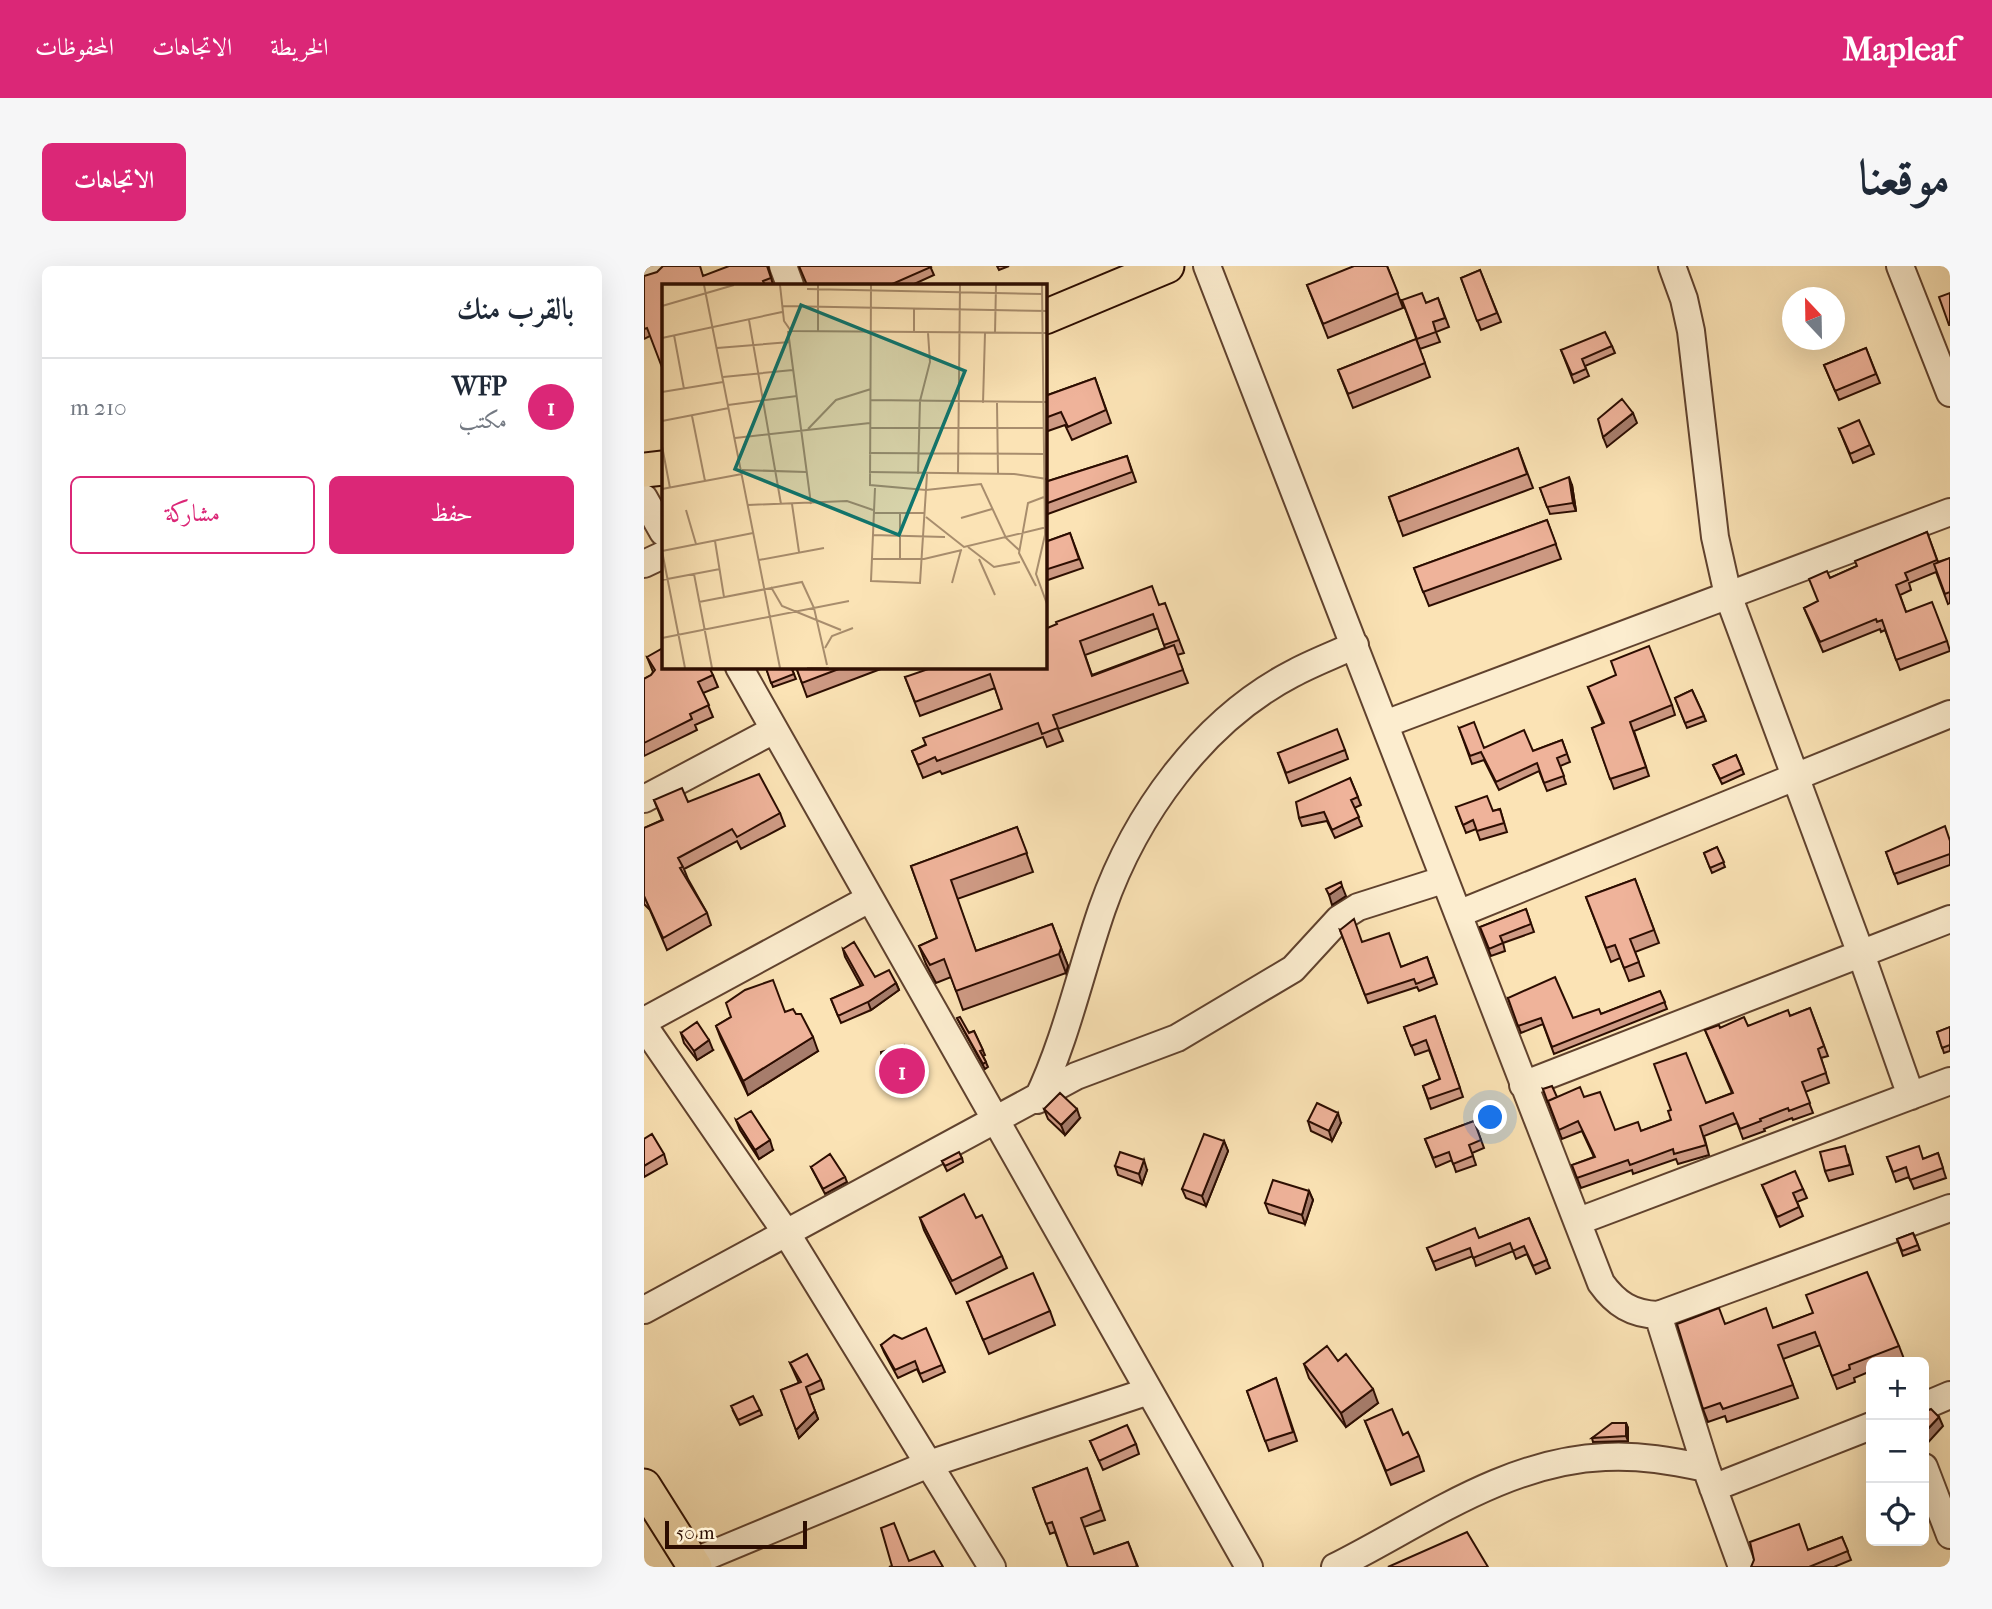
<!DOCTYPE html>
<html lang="ar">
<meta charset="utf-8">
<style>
:root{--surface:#fff;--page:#f6f6f7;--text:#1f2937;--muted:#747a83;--line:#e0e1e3;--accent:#db2777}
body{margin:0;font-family:"IM FELL French Canon",Amiri,serif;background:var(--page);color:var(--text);direction:rtl}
.controls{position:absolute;right:21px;bottom:21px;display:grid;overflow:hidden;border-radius:10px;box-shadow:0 7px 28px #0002}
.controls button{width:63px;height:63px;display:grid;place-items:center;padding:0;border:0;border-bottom:2px solid var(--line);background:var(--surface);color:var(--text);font:35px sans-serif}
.compass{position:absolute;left:1138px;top:21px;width:63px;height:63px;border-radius:50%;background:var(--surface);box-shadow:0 7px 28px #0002;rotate:338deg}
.scale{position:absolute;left:21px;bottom:18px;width:142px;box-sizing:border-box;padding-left:7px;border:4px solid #2c0d01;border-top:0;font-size:19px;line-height:24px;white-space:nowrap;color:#2c0d01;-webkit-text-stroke:5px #fcedcf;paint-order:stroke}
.you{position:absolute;left:847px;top:852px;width:24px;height:24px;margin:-18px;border:5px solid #fff;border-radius:50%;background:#1a73e8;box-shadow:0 0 0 10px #1a73e833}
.badge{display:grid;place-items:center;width:46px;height:46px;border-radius:50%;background:var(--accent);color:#fff;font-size:23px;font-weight:700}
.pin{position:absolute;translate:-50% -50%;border:4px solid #fff;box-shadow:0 2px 7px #0006}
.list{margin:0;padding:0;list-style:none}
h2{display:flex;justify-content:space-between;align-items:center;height:91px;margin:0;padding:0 28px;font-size:30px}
h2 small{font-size:23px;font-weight:400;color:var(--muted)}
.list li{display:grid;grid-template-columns:46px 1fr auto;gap:21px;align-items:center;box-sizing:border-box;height:98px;padding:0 28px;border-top:2px solid var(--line)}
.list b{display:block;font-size:26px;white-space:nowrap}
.list p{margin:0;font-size:23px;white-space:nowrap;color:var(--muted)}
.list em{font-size:23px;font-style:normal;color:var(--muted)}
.actions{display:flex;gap:14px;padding:21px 28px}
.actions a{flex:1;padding:16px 0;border:2px solid var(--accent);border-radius:10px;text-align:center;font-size:24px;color:var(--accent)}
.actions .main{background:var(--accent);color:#fff}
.icon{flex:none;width:38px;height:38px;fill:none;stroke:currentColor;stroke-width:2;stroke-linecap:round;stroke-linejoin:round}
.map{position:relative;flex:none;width:1306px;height:1301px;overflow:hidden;direction:ltr;border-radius:10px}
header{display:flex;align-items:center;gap:42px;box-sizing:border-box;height:98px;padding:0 35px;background:var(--accent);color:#fff}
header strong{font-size:33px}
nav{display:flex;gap:38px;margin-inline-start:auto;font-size:24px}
.intro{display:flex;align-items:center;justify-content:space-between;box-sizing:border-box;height:168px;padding:0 42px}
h1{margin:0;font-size:49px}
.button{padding:18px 32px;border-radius:10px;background:var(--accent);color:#fff;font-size:24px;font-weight:700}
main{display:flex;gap:42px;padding:0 42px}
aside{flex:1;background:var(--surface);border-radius:10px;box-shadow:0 7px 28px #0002}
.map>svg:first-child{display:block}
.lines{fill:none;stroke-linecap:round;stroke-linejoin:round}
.minor-casing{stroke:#60422e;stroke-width:30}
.major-casing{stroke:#2c0d01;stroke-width:37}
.minor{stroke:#fcedcf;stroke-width:26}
.major{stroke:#fbe3b5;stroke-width:33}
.wall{fill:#ce9a84;stroke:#2c0d01;stroke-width:2;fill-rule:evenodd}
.shaded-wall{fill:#a77d6c;stroke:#2c0d01;stroke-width:2}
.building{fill:#efb39a;stroke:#2c0d01;stroke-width:2}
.inset-road{fill:none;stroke:#a88d6d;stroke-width:2}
.view{fill:#0f766e;fill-opacity:0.15;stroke:#0f766e;stroke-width:3.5}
.inset-edge{fill:none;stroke:#2c0d01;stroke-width:3.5}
</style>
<header>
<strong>Mapleaf</strong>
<nav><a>الخريطة</a><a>الاتجاهات</a><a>المحفوظات</a></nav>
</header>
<div class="intro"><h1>موقعنا</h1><a class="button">الاتجاهات</a></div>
<main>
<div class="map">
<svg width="1306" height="1301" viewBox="0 0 1306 1301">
<rect width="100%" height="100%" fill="#fbe3b5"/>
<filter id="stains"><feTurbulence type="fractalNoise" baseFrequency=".00286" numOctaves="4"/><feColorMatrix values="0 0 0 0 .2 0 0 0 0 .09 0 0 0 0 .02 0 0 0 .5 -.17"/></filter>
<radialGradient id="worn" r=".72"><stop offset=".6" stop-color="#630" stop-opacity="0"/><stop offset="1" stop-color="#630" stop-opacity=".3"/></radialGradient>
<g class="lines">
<defs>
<path id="minor" d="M139,0L146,19
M563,0L957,1017C972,1038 988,1048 1014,1049L1306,942
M1028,0L1040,33L1047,65L1071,271L1084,329L1217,688L1267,830
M1256,0L1306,127
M0,4L10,0
M0,232L19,266
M0,298L19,289
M95,401L605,1301
M741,458L1306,246
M0,533L130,464
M814,648L1306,448
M0,755L225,633
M0,760L143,968L348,1301
M879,819L1306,653
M393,834C422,774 436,707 458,643C491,549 558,455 648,408C668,397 690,389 711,379
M935,955L1306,815
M0,1044L432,810L533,772L649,703L695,653L714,641L799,614
M1014,1049L1062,1202L1098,1301
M1280,1140L1306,1129
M1280,1201L1306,1269
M1069,1222L1227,1160
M49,1296L285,1198L505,1125
M691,1301C777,1258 861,1195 961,1191C996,1189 1028,1195 1062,1202"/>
<path id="major" d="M401,51L523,0
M0,204L19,202
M0,1220L51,1301"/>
</defs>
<use href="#minor" class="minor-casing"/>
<use href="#major" class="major-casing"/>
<use href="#minor" class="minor"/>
<use href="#major" class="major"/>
</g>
<path class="wall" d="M124,0L129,19H19L6,70L0,73V10H59Z
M286,0L290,9L268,19H163Z
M353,0H365L355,4Z
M743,0L759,42L684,72L663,19Z
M836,4L857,56L837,64L817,12Z
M794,32L805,61L792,66L796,76L776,83L758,34L782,37Z
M772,73L786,111L709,142L694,104Z
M968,80L971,87L941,100L945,110L930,117L917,84Z
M1222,82L1236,117L1195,134L1180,99Z
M451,112L467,157L428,174L421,159L401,166V130Z
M1195,163L1226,179L1230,188L1209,197Z
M874,182L889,222L759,270L745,231Z
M483,190L492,216L401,249V216Z
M928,219L932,245L906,248L896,222Z
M903,254L917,293L785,340L770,302Z
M1283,266L1294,296L1306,292V337L1304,338L1292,306L1265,317L1267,324L1256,329L1262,346L1303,375L1306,385L1256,404L1241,364L1237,366L1236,363L1179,386L1160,342L1174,336L1186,312L1213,300Z
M426,267L439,302L401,315V276Z
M515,339L535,374L540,387L533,389L544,417L414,463L419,475L403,481L399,471L298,508L296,505L279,512L268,485L358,443L351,422L276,450L261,411L401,401V363ZM514,362L521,382L448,409L441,389Z
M3,391L69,409L74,421L59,427L69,451L51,459L53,464L0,490V413L7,409L9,406Z
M147,401L152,413L129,421L122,402Z
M152,401H242L163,431Z
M944,421L1028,439L1031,449L990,465L1005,510L970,523L948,462L959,458Z
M1048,424L1062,455L1043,462L1031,432Z
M815,462L840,482L889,485L918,474L926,496L916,500L922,518L903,525L895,505L855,524L840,494L828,498Z
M701,484L704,493L645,517L634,487Z
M1092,489L1100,508L1078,518L1069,499Z
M706,512L717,539L710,542L718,560L691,572L683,555L658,560L655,552Z
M10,534L44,536L136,547L141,560L97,583L93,575L40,603L44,613L63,647L67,659L23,684L6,644L0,638V562L18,554Z
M812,541L849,545L856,543L863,566L836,574L832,563L822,567Z
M373,561L389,606L313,633L332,685L408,658L424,700L422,707L319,744L307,711L292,717L282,698L275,680L293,672L267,600Z
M1306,575V599L1254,618L1242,586Z
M1073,581L1081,601L1068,607L1060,587Z
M991,613L1015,677L991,686L1000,710L985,715L976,692L967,696L942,631Z
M882,643L890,666L859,677L861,685L847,690L836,661Z
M696,664L718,676L757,701L783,691L793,718L775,725L773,721L724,737Z
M199,683L231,711L252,717L255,724L227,744L197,757L187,733L217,720L201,691Z
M1016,725L1023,743L910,788L899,758L877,767L864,732L929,752L957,748Z
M1166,742L1184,790L1177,792L1185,817L1161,826L1169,847L1149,854L1148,852L1120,863L1121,865L1099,873L1093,857L1060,870L1065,889L1034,898L1032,893L989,908L988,904L937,922L928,899L950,891L938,865L918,873L899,823L913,831H940L971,864L997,865L1027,854L1062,837L1088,827L1061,764L1076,762L1104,760L1146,750Z
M141,746L174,785L104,829L77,773L72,760L87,751Z
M791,750L819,831L787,843L779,820L796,813L785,784L771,789L760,761Z
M313,752L325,767L330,765L341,789L339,790L344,801L341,803Z
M1306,761V785L1300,787L1293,766Z
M37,767L69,784L53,794L40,777Z
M260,780L264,794L279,808L281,815L243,819L240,812Z
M400,843L436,852L421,869L404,853Z
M92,854L129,884L115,893L96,864Z
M664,855L697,857L688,875L667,865Z
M830,855L840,882L828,887L832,899L812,906L808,894L792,901L781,873Z
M0,873L20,888L23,898L0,911Z
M580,875L584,885L562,940L542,932L538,923Z
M1294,887L1302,912L1270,923L1265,911L1252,916L1243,891L1279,893Z
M1204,889L1209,908L1185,915L1181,905Z
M318,892L319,896L303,905L298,895Z
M471,900L503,904L498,918L474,909Z
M167,901L201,911L203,916L181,928Z
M1118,919L1159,923L1163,932L1153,936L1159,950L1136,961Z
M665,925L669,934L661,958L625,947L621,937Z
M276,952L358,990L363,1002L312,1028L280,964Z
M885,952L906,1002L892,1008L883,988L872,993L869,985L832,1000L829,990L792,1004L783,982L835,972Z
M1269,967L1276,984L1259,990L1253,973Z
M323,1036L406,1045L411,1059L345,1088Z
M1169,1047L1255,1080L1260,1093L1251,1096H1227V1105L1210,1112L1211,1116L1193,1123L1176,1079L1139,1093L1154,1132L1083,1156L1081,1150L1064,1156L1059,1143L1081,1058L1129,1062Z
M258,1073L298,1099L301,1106L279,1116L273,1103L254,1112L240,1086L237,1079Z
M694,1095L734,1137L702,1161L665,1112L660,1098Z
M146,1097L177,1114L180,1123L165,1129L174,1153L155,1172L137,1124L155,1117Z
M632,1112L653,1175L625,1185L603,1125Z
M116,1144L118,1149L96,1159L89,1145Z
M721,1155L759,1169L775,1190L780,1205L747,1219Z
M982,1157L984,1162V1175L949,1176L948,1172Z
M446,1175L492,1178L495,1188L459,1204Z
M443,1202L461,1254L440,1261L450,1288L484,1276L494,1301H424L411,1266L406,1268L389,1222Z
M1198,1271L1207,1294L1190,1301H1107L1164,1284Z"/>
<path class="shaded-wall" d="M989,147L993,157L963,181L959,171Z
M925,211L928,219L932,245L929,237Z
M698,620L702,630L688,639L685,629Z
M417,682L424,700L422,707L415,688Z
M252,717L255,724L227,744L224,736Z
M169,771L174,785L104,829L99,815Z
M65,774L69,784L53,794L50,785Z
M433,843L436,852L421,869L417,859Z
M694,847L697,857L688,875L685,865Z
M126,874L129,884L115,893L111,884Z
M580,875L584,885L562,940L558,930Z
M500,894L503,904L498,918L495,908Z
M665,925L669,934L661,958L658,949Z
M729,1123L734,1137L702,1161L697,1147Z
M171,1145L174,1153L155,1172L152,1164Z
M1295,1151L1299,1160L1280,1181V1167Z
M982,1157L984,1162V1175L982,1170Z"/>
<path class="building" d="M19,0H56L59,10L85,0H123L127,12L119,15L121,19H19V104L3,62L0,63V10L13,6Z
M155,0H286L287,1L246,19H163Z
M710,0H743L754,27L679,58L663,19Z
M836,4L853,47L833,55L817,12Z
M778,27L782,37L794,32L801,52L789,56L792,66L773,73L758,34Z
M1306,27V59H1305L1295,31Z
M961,66L968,80L938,93L942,103L928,109L917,84Z
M772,73L781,97L704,128L694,104Z
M1222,82L1232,108L1191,125L1180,99Z
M451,112L462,144L424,161L417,146L401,152V130Z
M978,133L989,147L959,171L954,153Z
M1215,154L1226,179L1206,188L1195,163Z
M874,182L883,208L754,256L745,231Z
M483,190L488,206L401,238V216Z
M925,211L929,237L903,241L896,222Z
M903,254L912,278L779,326L770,302Z
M1283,266L1293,294L1261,307L1264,314L1252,319L1262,346L1288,336L1303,375L1252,394L1238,354L1233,356L1232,353L1176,376L1160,342L1174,335L1165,313L1183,305L1186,312L1213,300L1211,295Z
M426,267L435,293L401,304V276Z
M1306,292V326L1301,328L1290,298Z
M508,320L515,339L521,337L535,374L520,379L509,348L436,375L448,410L530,379L539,404L409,449L414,462L398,468L394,457L293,495L291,491L274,499L268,485L282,479L279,472L358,443L346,408L271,436L261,411L290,401H401V363L413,358L412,356Z
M1005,380L1028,439L986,456L1002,501L966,513L948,462L960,457L944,421L972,409L967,395Z
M19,382V401H65L69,409L54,416L65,439L46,448L48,453L0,477V413L7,409L11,404L3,391Z
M125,401H147L150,408L127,417L122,402Z
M152,401H200L158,417Z
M1048,424L1060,450L1041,457L1031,432Z
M830,456L840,482L880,464L889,485L918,474L923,488L913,492L920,510L900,517L893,497L852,516L837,486L826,490L815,462Z
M693,463L701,484L642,507L634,487Z
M1092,489L1098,503L1076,513L1069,499Z
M115,508L136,547L93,571L88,563L34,592L39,601L36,602L63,647L19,672L0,630V562L19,554L10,534L38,522L44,536Z
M706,512L714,531L707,534L715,551L688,564L680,546L655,552L652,536Z
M843,530L849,545L856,543L860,557L833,565L829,554L819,559L812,541Z
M1301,560L1306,575V588L1250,608L1242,586Z
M373,561L383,587L307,614L332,685L408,658L417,682L415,688L312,725L300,693L286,699L275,680L293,672L267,600Z
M1073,581L1080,596L1066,602L1060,587Z
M991,613L1010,664L986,673L995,696L980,702L971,679L962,682L942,631Z
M697,616L698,620L685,629L682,623Z
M882,643L887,658L856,670L859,677L845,683L836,661Z
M710,653L718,676L745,667L757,701L783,691L790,711L772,718L770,713L721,729L696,664Z
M210,676L231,711L245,704L252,717L224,736L194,750L187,733L219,719L199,683Z
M911,711L929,752L955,743L957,748L1016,725L1021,736L908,781L897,752L874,760L864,732Z
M129,714L141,746L149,743L152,748H157L169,771L99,815L72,760L87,751L82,737L101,724Z
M1166,742L1180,780L1174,783L1182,807L1158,816L1166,837L1145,845L1144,842L1116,853L1117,855L1096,863L1089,847L1056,860L1062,879L1030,888L1029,883L986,899L984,894L933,912L928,899L951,891L934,855L915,864L904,835L936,821L940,831L956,826L971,864L994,856L997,865L1027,854L1024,845L1027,844L1010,798L1042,787L1062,837L1089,827L1061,764L1075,759L1076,762L1100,751L1104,760L1144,744L1146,750Z
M791,750L816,822L784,833L779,820L796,813L782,774L767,780L760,761Z
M316,751L325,767L330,765L339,784L336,785L342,796L339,798L313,752Z
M53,756L65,774L50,785L37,767Z
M1306,761V779L1298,782L1293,766Z
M260,780L262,794L269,793L279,808L240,812L237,786Z
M908,820L913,831L904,835V837L899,823Z
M416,827L433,843L417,859L400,843Z
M673,837L694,847L685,865L664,855Z
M107,845L126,874L111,884L92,854Z
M830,855L837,874L825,879L829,890L809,898L805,886L789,892L781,873Z
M8,868L20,888L0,900V873Z
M560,868L580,875L558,930L538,923Z
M1201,880L1206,899L1181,905L1176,886Z
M1275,880L1279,893L1294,887L1299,902L1266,914L1262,901L1249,906L1243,891Z
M315,886L318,892L301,900L298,895Z
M476,886L500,894L495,908L471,900Z
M186,888L201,911L179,923L167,901Z
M1151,905L1159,923L1149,927L1155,941L1133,951L1118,919Z
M629,914L665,925L658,949L621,937Z
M320,928L332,952L338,949L358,990L308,1015L276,952Z
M885,952L903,994L889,1000L880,980L869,985L866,977L829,992L826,982L789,996L783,982L831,962L835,972Z
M1269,967L1274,979L1258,985L1253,973Z
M1223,1006L1255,1080L1205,1099L1206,1103L1188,1110L1171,1066L1134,1079L1149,1119L1079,1143L1076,1137L1059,1143L1033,1058L1075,1042L1081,1058L1122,1042L1129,1062L1169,1047L1162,1029Z
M389,1007L406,1045L339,1074L323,1036Z
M282,1062L298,1099L276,1108L271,1095L251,1104L237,1079L250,1069L258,1073Z
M683,1080L694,1095L702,1088L729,1123L697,1147L660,1098Z
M163,1088L177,1114L162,1121L171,1145L152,1164L137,1124L157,1116L146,1097Z
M632,1112L649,1166L621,1175L603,1125Z
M109,1130L116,1144L94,1154L87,1140Z
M748,1143L759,1169L764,1166L775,1190L742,1205L721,1155Z
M1287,1143L1295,1151L1280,1167V1146Z
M968,1157H982V1170L948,1172Z
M483,1159L492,1178L455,1195L446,1175Z
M443,1202L457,1244L437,1252L450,1288L484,1276L493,1300L491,1301H424L408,1256L402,1258L389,1222Z
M250,1257L265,1295L290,1285L299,1301H245L248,1300L237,1262Z
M1155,1258L1164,1284L1198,1271L1204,1285L1165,1301H1107L1110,1294L1106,1276Z
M823,1266L844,1301H744Z"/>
<g transform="translate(18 18)">
<rect width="385" height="385" fill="#fbe3b5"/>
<path class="inset-road" d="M42,1L118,384M118,1L122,37L129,47L385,49M209,1L208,201L264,206L319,200L344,254L357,266M380,1L383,251L374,290L385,320M145,5L380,10M0,22L72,1M120,22L385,27M252,24V48M87,36L119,220M126,47L149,220M156,48V1M333,49L334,1M12,51L22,105M0,54L120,28M55,64L128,58M61,93L131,86M0,108L61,98M208,116L385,118M321,119L323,49M335,119L336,189M66,121L135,112M30,132L43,197M0,137L67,124M208,144H381M146,145L174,116L209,105M73,154L208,139M0,162L8,204M207,169L381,170M80,186L144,188M207,188L352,190L385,195M296,189L298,1M256,190L258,117L268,78L266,49M213,204L209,297L258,299L265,190M0,205L80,190M130,220L137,268M86,221L185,217L211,226M24,226L34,260M211,229H263M264,233L302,263L385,243M299,234L330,225M210,251L283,253M53,257L62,313M306,263L332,283L358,278M0,267L23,384M0,267L91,249M209,275H262L300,266M238,275V229M317,275L333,311M97,276L162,264M32,290L50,384M0,296L58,285M290,299L299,266M374,302L357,269L366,219L382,213M109,303L120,322L179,346M37,318L140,298L152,324L165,381M0,354L187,317M163,364L170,352L191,344M145,384H167"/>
<path class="view" d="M139,21L303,87L237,251L73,185Z"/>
<rect width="385" height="385" class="inset-edge"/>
</g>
<rect width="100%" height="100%" filter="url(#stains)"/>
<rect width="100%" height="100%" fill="url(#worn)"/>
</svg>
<div class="controls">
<button>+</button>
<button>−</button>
<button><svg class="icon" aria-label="locate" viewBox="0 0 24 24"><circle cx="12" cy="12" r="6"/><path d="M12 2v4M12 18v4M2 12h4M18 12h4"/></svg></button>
</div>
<svg class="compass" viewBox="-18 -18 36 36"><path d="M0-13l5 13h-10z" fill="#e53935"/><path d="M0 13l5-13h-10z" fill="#747a83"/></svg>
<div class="scale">50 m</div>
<div class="you"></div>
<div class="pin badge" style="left:258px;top:805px">1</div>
</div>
<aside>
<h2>بالقرب منك<small></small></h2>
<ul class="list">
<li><span class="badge">1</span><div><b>WFP</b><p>مكتب</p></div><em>210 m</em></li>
</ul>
<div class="actions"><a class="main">حفظ</a><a>مشاركة</a></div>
</aside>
</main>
